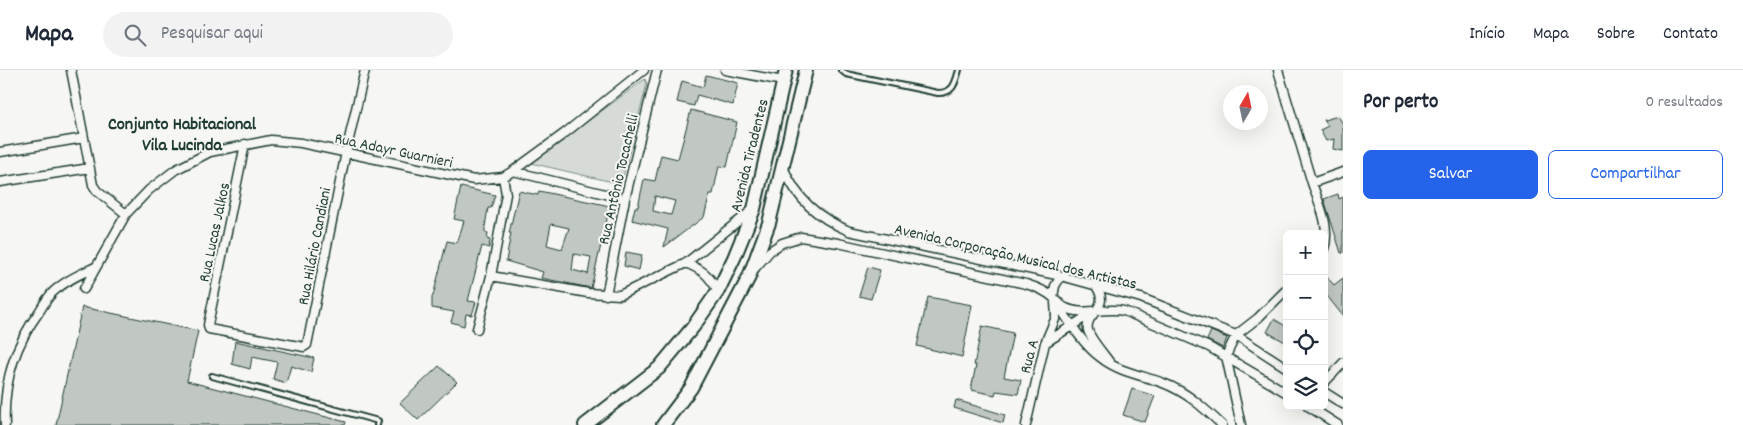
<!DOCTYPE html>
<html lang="pt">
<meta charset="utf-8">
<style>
:root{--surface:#fff;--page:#f2f2f3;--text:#1f2937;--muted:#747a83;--line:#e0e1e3;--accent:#2563eb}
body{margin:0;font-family:Dekko,sans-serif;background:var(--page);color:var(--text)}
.controls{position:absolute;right:15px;bottom:15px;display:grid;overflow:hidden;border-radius:8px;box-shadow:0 5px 20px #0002}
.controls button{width:45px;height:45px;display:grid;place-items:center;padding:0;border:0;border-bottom:1px solid var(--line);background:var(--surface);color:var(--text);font:25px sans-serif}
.compass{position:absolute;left:1223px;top:15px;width:45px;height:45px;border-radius:50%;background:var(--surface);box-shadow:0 5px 20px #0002;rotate:9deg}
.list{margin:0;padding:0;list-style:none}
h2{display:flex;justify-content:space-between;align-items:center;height:65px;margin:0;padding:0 20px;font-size:21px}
h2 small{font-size:16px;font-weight:400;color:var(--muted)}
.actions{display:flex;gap:10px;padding:15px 20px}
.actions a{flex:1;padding:11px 0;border:1px solid var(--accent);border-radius:8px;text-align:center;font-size:18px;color:var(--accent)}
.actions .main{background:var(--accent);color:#fff}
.icon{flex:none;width:28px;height:28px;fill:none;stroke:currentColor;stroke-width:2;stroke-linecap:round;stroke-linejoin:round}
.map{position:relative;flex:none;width:1343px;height:355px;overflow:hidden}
header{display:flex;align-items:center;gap:30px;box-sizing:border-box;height:70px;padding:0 25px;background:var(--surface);border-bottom:1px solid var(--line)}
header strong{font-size:24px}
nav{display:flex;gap:28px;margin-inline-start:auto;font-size:18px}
.search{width:350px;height:45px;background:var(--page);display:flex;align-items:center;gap:12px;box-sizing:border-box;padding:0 18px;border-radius:28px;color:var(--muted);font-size:19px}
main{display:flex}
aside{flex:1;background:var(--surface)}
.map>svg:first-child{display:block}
.green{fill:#d6dbd6;stroke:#7a8c85}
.building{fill:#c1c8c3;stroke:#1f3d34;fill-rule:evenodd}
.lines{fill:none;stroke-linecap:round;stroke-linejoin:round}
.service-casing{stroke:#1f3d34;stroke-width:8}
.minor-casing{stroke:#1f3d34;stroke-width:11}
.primary-casing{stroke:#1f3d34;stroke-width:16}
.service{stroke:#f6f6f2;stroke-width:4}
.minor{stroke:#f6f6f2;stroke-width:8}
.primary{stroke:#f6f6f2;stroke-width:12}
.labels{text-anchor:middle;stroke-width:4;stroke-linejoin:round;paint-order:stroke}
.street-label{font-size:16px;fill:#1f3d34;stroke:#f6f6f2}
.neighbourhood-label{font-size:18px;font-weight:bold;fill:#1f3d34;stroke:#f6f6f2}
</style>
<header>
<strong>Mapa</strong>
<div class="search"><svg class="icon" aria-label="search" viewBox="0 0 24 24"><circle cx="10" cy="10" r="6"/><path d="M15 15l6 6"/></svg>Pesquisar aqui</div>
<nav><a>Início</a><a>Mapa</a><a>Sobre</a><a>Contato</a></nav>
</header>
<main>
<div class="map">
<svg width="1343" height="355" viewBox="0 0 1343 355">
<rect width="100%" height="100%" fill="#f6f6f2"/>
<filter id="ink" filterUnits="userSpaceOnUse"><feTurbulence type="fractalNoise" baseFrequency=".02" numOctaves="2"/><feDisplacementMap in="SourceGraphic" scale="10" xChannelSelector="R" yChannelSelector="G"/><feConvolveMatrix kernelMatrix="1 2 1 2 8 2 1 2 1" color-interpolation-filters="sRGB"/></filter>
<g filter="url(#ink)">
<path class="green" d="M645,9L647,14L621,114L531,93Z"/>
<path class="building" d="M706,5L738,13L733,35L697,25L694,36L677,32L682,11L703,17Z
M691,40L737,52L727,97L719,96L713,124H710L704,147L664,177L668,159L632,150L635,137H638L644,109L655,111L661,85L678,89ZM655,126L675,131L671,145L653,141Z
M1338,46L1343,54V81L1333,79L1334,69L1326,71L1320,60L1328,56L1324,50Z
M461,117L495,125L491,138H488L485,157V162L488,163L487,169L490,170L489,178L482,176L468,231L476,232L472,245L466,244L464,256L451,252L454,242L432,238V226H433L447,171L457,173L464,151L454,149Z
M519,121L538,125L539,121L610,136L591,218L541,208L543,202L506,191L511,163H509ZM551,154L569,158L562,179L547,175ZM574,184L591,187L588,204L572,200Z
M1338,124L1339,129L1343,127V183H1341L1324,129Z
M626,182L642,185L639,200L624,196Z
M868,197L880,200L871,229L859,226Z
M1324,204L1334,215L1343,208V246L1324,222Z
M928,227L972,235L962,287L917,276Z
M82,237L198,261L187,311L346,352L345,355H56Z
M1274,249L1287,257V273L1267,262Z
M982,256L1013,263L1004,307L1021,310L1018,324L996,321L995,325L971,320L976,295H974Z
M1211,261L1227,268L1223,278L1207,270Z
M235,271L314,288L311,302L291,296L286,313L273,309L277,292L252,287L250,299L232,294Z
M439,296L457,312L418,350L400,333Z
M1132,319L1155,326L1145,352L1123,345Z
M956,330L1005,345L1003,353L954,338Z"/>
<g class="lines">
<defs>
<path id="service" d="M841,0L846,4L938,23C954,23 955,13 959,0
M212,306L378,351L377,355"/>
<path id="minor" d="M71,0L93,115L97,121L126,144
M725,0L783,11
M1278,0L1312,113L1343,102
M245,74L208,255L209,259L304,277L307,275L346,82L365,0
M0,82L84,68
M783,97C797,130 817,147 849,161L1061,206L1141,228L1236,265L1287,298
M513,101L625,129
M0,112L90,98
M1312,113C1319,134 1331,157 1324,179
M686,193C704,201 708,204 718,221
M756,197L770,181L782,173L801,167L838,173L1026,214C1036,217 1046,221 1054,228C1058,231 1061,236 1066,238C1082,246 1106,237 1124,241L1209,277L1287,323
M491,206L588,223L620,225L686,193L751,141
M1061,206L1055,216L1053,227C1065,245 1082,274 1100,287C1118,302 1142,305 1163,313C1187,322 1204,338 1222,355
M1095,215C1113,238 1084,243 1088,260C1090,269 1104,284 1110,293
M84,219L126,144L149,120L175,100L210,82L271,70L301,73L474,110L503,107L513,101L565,63L644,0
M606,225L625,129L657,0
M477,259L491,206L506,124L503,107
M1045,273L1092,243
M1324,313L1343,293
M1324,322L1343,334
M1308,336L1338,355
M5,355C3,314 15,275 39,242C43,236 47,228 52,223C64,211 81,204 95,197
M1026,355L1045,273L1056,247L1055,233
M1241,355L1226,286L1236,265L1258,248L1287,219"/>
<path id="primary" d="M585,355L659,298L693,257L718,221L734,188L754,139L786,0
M663,355L691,318L749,207L769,153L806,0"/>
</defs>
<use href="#service" class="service-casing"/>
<use href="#minor" class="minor-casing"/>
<use href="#primary" class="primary-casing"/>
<use href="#service" class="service"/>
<use href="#minor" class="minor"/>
<use href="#primary" class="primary"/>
</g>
</g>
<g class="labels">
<g class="street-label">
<text transform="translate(394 79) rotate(12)" y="6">Rua Adayr Guarnieri</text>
<text transform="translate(748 85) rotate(-76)" y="6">Avenida Tiradentes</text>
<text transform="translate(617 109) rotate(-77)" y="6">Rua Antônio Tocachelli</text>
<text transform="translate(213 162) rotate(-78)" y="6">Rua Lucas Jalkos</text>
<text transform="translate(313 176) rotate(-79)" y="6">Rua Hilário Candiani</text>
<text transform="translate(1016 185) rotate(13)" y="6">Avenida Corporação Musical dos Artistas</text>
<text transform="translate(1028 286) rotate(-75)" y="6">Rua A</text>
</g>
<g class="neighbourhood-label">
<text x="182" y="59">Conjunto Habitacional<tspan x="182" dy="21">Vila Lucinda</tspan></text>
</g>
</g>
</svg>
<div class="controls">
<button>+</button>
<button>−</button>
<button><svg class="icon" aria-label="locate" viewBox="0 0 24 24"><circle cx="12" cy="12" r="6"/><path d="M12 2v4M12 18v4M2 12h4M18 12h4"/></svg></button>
<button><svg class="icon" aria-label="layers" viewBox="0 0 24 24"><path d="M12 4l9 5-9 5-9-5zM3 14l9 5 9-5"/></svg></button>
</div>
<svg class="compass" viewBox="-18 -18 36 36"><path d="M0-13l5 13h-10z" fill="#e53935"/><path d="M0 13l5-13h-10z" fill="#747a83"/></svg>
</div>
<aside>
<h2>Por perto<small>0 resultados</small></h2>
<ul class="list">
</ul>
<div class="actions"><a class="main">Salvar</a><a>Compartilhar</a></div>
</aside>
</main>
